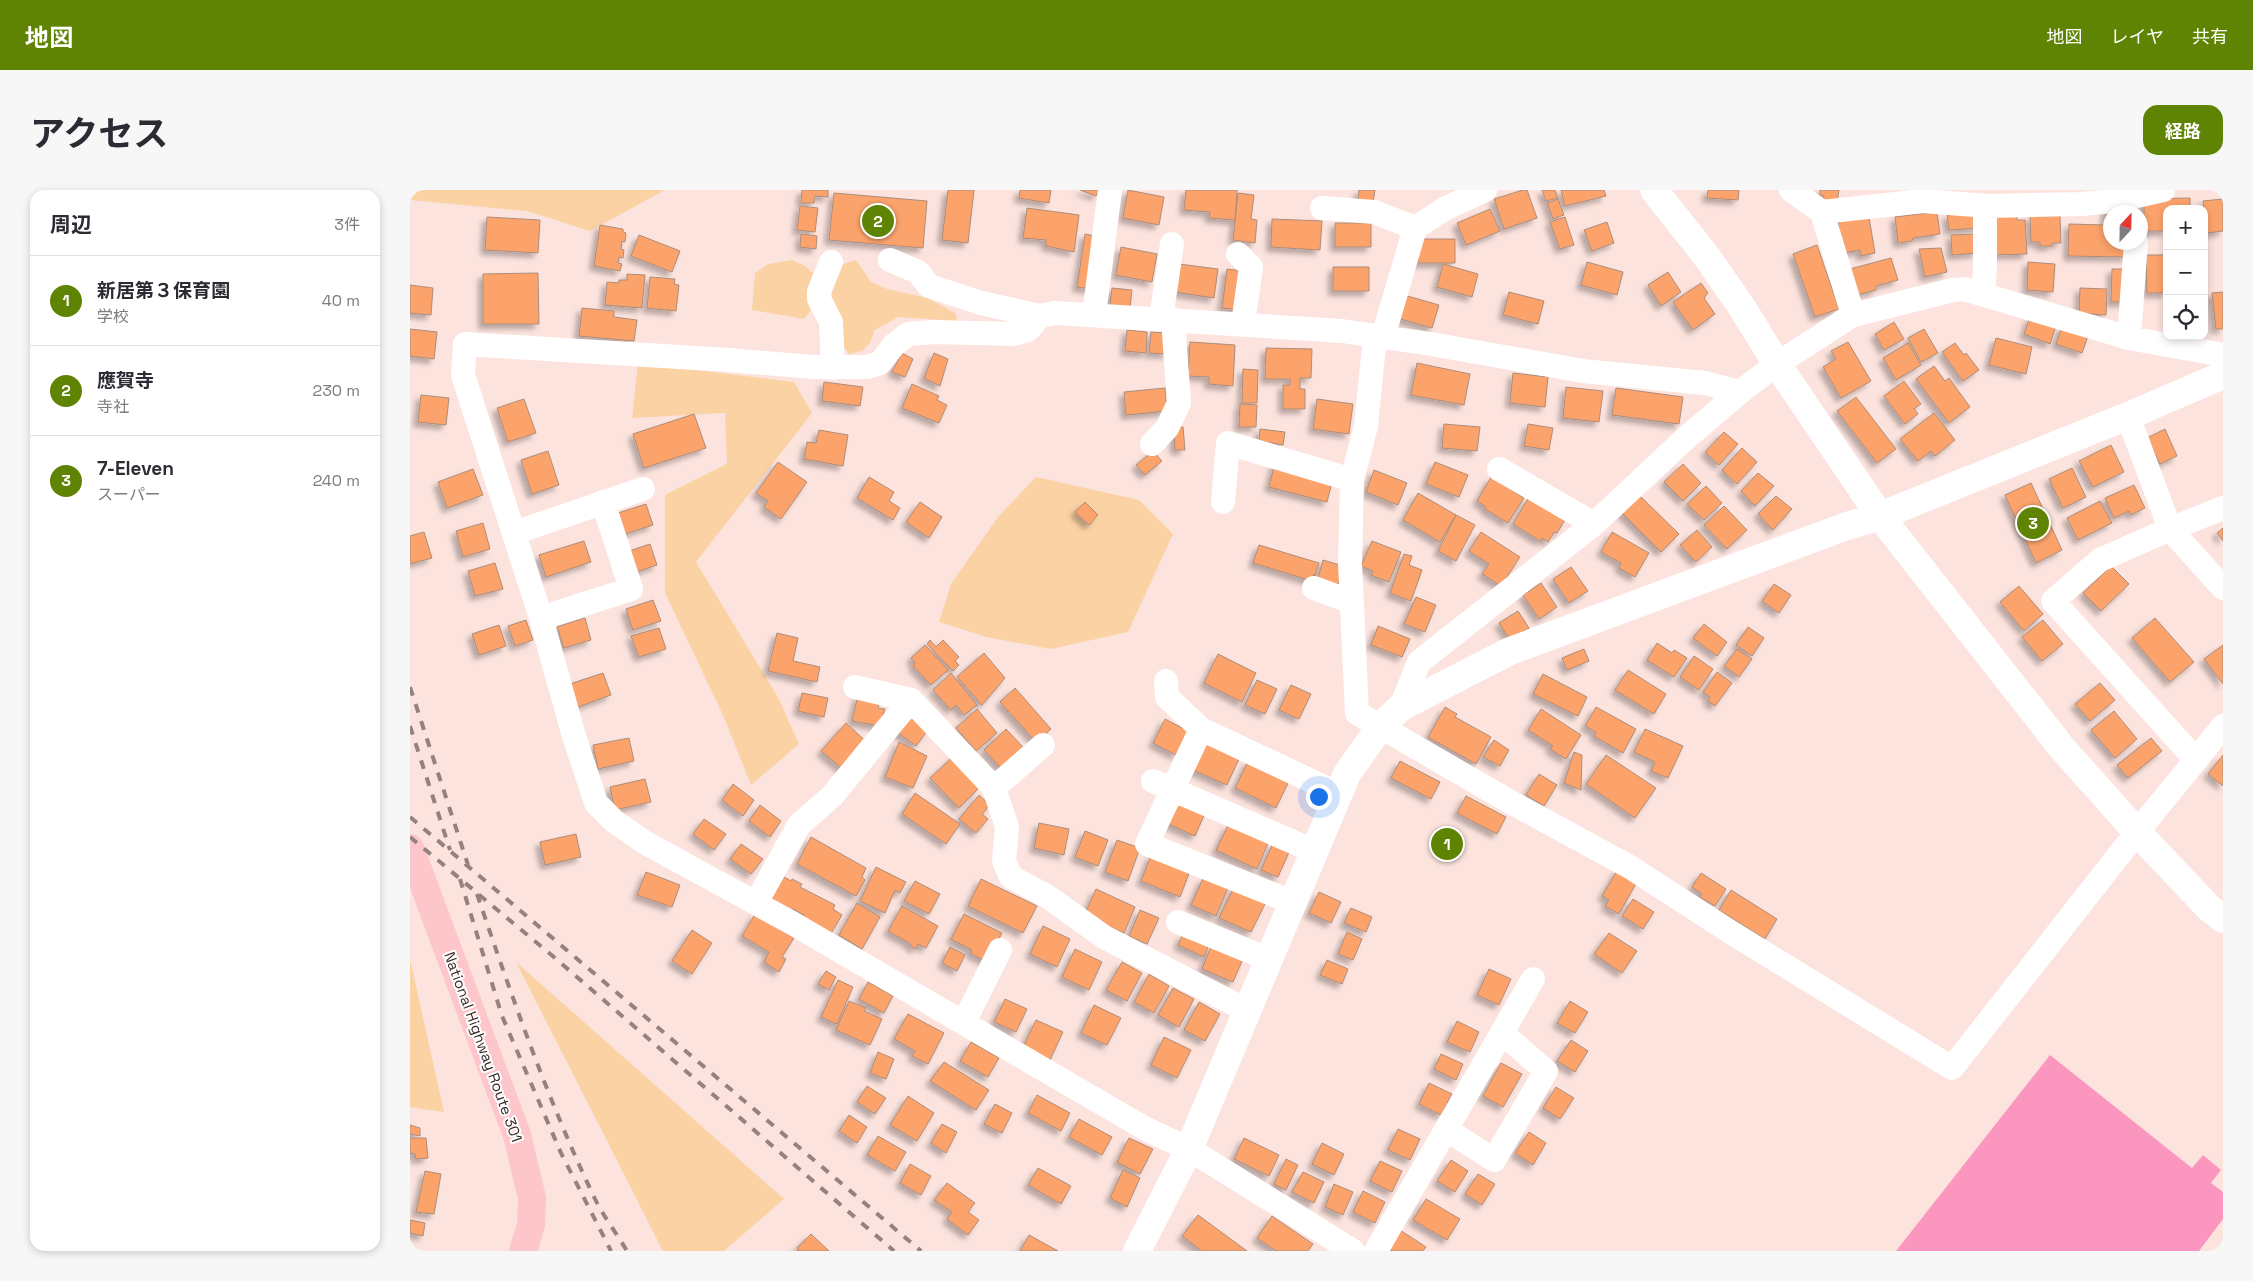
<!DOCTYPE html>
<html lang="ja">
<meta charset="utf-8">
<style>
:root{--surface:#fff;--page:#f7f7f7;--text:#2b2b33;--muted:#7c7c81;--line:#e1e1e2;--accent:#5f8403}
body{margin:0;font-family:"Space Grotesk","Noto Sans JP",sans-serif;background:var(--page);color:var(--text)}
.controls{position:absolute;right:15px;top:15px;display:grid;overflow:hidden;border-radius:10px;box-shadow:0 2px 8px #0003}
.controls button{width:45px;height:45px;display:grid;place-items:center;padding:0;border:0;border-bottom:1px solid var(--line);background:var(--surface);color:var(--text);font:25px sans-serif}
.compass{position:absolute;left:1693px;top:15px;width:45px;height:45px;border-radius:50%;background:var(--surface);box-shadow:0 2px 8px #0003;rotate:22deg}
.you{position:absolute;left:908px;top:606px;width:18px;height:18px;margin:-12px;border:4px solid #fff;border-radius:50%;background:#1a73e8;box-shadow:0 0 0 8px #1a73e833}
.badge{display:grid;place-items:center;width:32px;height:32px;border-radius:50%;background:var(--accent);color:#fff;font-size:16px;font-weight:700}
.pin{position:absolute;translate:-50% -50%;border:2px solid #fff;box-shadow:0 1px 5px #0006}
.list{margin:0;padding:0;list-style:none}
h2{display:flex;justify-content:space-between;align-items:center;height:65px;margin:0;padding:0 20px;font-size:21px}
h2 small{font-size:16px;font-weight:400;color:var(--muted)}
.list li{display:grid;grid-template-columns:32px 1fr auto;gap:15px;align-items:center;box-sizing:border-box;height:90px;padding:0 20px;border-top:1px solid var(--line)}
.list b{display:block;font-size:19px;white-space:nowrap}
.list p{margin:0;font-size:16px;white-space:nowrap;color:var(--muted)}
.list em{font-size:16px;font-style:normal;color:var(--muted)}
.icon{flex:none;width:28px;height:28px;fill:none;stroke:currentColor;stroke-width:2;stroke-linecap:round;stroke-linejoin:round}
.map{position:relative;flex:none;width:1813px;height:1061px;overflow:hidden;border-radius:15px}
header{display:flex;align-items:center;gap:30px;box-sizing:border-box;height:70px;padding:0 25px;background:var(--accent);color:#fff}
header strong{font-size:24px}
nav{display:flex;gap:28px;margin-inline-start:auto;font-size:18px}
.intro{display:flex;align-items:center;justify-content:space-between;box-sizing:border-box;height:120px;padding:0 30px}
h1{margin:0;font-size:35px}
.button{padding:12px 22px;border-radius:15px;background:var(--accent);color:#fff;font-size:18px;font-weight:700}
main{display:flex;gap:30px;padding:0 30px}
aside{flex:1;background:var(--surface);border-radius:15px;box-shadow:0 2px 8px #0003}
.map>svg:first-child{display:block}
.green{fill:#fbd2a4}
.water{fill:#fb97bf}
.building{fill:#fca36c;stroke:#ad8c7a;filter:url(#shadow)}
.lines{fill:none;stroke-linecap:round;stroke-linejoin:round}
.minor{stroke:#fff;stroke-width:24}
.tertiary{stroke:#fff;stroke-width:28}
.trunk{stroke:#fcc6ca;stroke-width:28}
.rail{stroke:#95817d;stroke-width:4;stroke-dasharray:9 9;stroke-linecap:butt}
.labels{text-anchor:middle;stroke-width:4;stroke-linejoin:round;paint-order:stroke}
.street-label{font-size:15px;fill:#392926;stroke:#fff}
</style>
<header>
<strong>地図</strong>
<nav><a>地図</a><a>レイヤ</a><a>共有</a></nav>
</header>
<div class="intro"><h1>アクセス</h1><a class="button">経路</a></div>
<main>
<aside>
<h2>周辺<small>3件</small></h2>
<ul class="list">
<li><span class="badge">1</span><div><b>新居第３保育園</b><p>学校</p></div><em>40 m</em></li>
<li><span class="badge">2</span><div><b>應賀寺</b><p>寺社</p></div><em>230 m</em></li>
<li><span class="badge">3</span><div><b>7-Eleven</b><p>スーパー</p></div><em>240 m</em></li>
</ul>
</aside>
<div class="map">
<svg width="1813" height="1061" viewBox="0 0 1813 1061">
<defs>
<filter id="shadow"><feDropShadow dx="-4.5" dy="4.5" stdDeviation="2.5" flood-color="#0004"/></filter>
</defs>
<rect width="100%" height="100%" fill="#fce3de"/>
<path class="green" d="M0,0H255L180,41L117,21L0,10Z
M382,70L395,76L403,83L397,105L401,120L394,129L342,120L345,83L358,74Z
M446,70L461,92L477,99L518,108L546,124L547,131L488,127L465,140L460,153L452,161L439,164L433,156L431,127L422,107L421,98L430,75Z
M228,173L384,192L402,223L286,372L369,509L389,554L341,595L313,525L255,403V305L317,274L315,223L222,228Z
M626,287L729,310L763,344L718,442L641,459L576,447L529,432L541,394L588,327Z
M0,769L34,922L0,917Z
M106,772L374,1009L314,1061H253Z"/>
<path class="water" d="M1640,865L1782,978L1793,965L1811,980L1801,993L1813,1002V1029L1789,1061H1486Z"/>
<path class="building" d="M392,0H418V7L405,6L404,13H391Z
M538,0H564L558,53L532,50Z
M610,0H641L639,13L609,8Z
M670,0H689L686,6Z
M718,0L754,7L749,35L713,28Z
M776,0H827L825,30L799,28L800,22L774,20Z
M949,0H965L963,12L948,10Z
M1113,0H1117L1127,28L1094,39L1084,9Z
M1132,0H1145L1148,8L1136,11Z
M1151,0H1194L1196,6L1155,16Z
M1298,0H1329L1328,10L1297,8Z
M1410,0H1429L1427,14L1413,12L1414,6L1410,5Z
M424,3L517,11L513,58L419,50Z
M828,3L844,5L841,29L847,30L845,53L823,50Z
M1780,8V19H1757V41H1734V9Z
M1148,9L1154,25L1143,29L1137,13Z
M1813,9V41L1797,43L1793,11Z
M390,16L408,18L405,42L387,40Z
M617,18L669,25L664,62L636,56V50L613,48Z
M1696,18H1712V22H1700V52H1717V67L1658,66L1659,34L1696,35Z
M1080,19L1090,41L1056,55L1047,33Z
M1527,22L1530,44L1503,48L1502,51L1488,53L1485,27Z
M1568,23L1569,38L1539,40L1537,25Z
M1607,23V30H1615L1617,64L1584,65L1582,24Z
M1620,26H1650L1651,53H1642V56H1630V52H1621Z
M77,27L130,30L128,63L75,60Z
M1155,27L1164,55L1150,59L1140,32Z
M1459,27L1465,63L1451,66L1450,60L1433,63L1428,32Z
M862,29L912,31L910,60L861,57Z
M1197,32L1204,53L1182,61L1174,40Z
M925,33H961V57H925Z
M190,35L213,39V42L216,43L215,52L212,51L211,59L214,60L213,68L209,67L208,73L212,74L210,81L184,76Z
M391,44L407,46L406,59L390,57Z
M675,44L689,47L681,99L667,97Z
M1566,44L1567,63L1542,65L1541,45Z
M229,45L270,61L262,82L221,66Z
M1008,49H1045V73H1008Z
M1407,55L1429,119L1405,127L1383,64Z
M711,57L747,64L742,92L706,85Z
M1531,58L1537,82L1515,87L1509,59Z
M1736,65H1757V103H1737Z
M1481,68L1488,90L1466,96V100L1447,105L1440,79Z
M1177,72L1213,82L1207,105L1171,95Z
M1618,72L1645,74L1643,102L1617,100Z
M769,74L808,79L804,108L765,102Z
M1033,74L1068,84L1062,107L1027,97Z
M923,77H959V101H923Z
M817,79L834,81L830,120L812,118Z
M1702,79H1716V112H1701Z
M1258,82L1271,102L1251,116L1238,95Z
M128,83L129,134H73V84Z
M217,84L235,85L232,118L195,115L197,92L209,93V90H217Z
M240,87L265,89L264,94L269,95L266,121L237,118Z
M1291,93L1298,103L1294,108L1305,124L1283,140L1263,112Z
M0,95L23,98L21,125L0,123Z
M702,98L722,100L720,118L700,115Z
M1670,98L1697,99L1696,125L1669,123Z
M1099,102L1134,111L1128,134L1093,125Z
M1813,102V139H1806L1802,103Z
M994,105L1029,115L1022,138L987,128Z
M172,118L204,121V127L227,130L224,151L169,146Z
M1620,127L1646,136L1640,154L1614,144Z
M1484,132L1494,149L1474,160L1465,144Z
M1652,136L1678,146L1672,163L1646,154Z
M0,139L27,142L24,169L0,166Z
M1514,139L1528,163L1511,172L1498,148Z
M717,140L737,142L736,163L715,161Z
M741,142L758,143L757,164L739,163Z
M1586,148L1622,157L1616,184L1579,175Z
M780,152L825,155L823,196L799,194V187L778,186Z
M1438,152L1461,191L1431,208L1413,177L1426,169L1421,161Z
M1498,153L1511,175L1486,190L1473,168Z
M1545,153L1554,165L1556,163L1569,180L1553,191L1532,162Z
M856,158L902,159L901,188H890V199H895V219H873V195H880V189H855Z
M492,163L503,169L495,187L482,182Z
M524,163L538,169L530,196L514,188Z
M1007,173L1060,184L1054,215L1001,205Z
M1524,176L1535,191L1539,188L1560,217L1539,233L1506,189Z
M833,179L848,180L847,213H832Z
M1103,183L1138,187L1135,217L1100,213Z
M1494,191L1511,214L1504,219L1508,224L1495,234L1474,206Z
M414,192L453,197L450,216L412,211Z
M502,194L529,206L527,210L537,215L529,233L492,218Z
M1156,197L1193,201L1189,232L1153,228Z
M755,198L757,221L716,225L714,202Z
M1206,198L1273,207L1269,234L1202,225Z
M11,205L39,208L36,235L8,232Z
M1446,207L1486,259L1467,273L1427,221Z
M114,209L126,243L98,252L87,218Z
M907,209L943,214L939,244L903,239Z
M830,214L847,215L846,237H829Z
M1524,223L1545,250L1525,266L1521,261L1508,271L1490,249Z
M284,224L296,258L234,278L223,244Z
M1034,234L1070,237L1067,261L1032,258Z
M1118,234L1143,238L1139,260L1114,256Z
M773,237L775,260H765L764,238Z
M850,239L875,242L873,255L849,251Z
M1755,239L1767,266L1750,274L1737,248Z
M409,240L438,245L433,276L394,269L397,252L406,253Z
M1314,242L1328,254L1309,275L1295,262Z
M1701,255L1714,282L1683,297L1669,271Z
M1332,258L1347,272L1327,294L1312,280Z
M138,261L149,295L122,304L111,270Z
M743,261L752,271L735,285L726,275Z
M368,272L397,292L371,329L354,317L358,311L346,303Z
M865,272L923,288L917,312L859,297Z
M1025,272L1058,285L1049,307L1016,294Z
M1273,274L1291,293L1273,311L1254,292Z
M1662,278L1676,307L1653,318L1639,289Z
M63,279L73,305L37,318L28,292Z
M964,280L997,293L988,315L956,302Z
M1348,283L1364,296L1345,316L1331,301Z
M459,287L484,302L479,311L490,318L483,330L447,308Z
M1081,287L1114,308L1098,333L1075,319L1076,317L1067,311Z
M1621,293L1652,360L1626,373L1595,305Z
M1724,295L1735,318L1721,325L1719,321L1704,328L1695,308Z
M1296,296L1312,313L1294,330L1277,314Z
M1008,303L1046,325L1030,352L993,330Z
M1228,304L1269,344L1251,362L1211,322Z
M1366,306L1382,319L1363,340L1348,324Z
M1119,307L1155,330L1147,343L1144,342L1138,352L1132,348L1130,351L1103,334Z
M1690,311L1702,333L1668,350L1657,328Z
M510,312L532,327L519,348L496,332Z
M675,312L688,325L679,335L665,322Z
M236,314L243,335L215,344L208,323Z
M1314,316L1337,340L1317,359L1294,335Z
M1046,325L1065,335L1046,371L1028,361Z
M73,333L80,359L53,367L46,341Z
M1813,338V351L1807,343Z
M1287,340L1302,357L1286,372L1270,355Z
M14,342L22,368L0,374V346Z
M1071,342L1110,367L1091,396L1072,384L1079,374L1059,361Z
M1202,342L1239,363L1225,387L1209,378L1211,373L1191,362Z
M174,351L181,372L136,387L129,365Z
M962,351L991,362L979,392L961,385L963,381L951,376Z
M240,354L247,375L223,383L216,362Z
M849,355L909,373L905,386L904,384L902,391L843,373Z
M994,364L1002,366L999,375L1012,380L1001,411L980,403Z
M913,370L933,376L927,400L906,395Z
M85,373L93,399L65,406L58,381Z
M1701,376L1719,394L1691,421L1673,403Z
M1161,377L1178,401L1159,413L1143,389Z
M1131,393L1147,417L1129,429L1113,405Z
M1364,394L1381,405L1369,423L1352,411Z
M1609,396L1633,424L1614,441L1590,412Z
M1006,407L1026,415L1015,442L994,434Z
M243,410L251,431L223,440L216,419Z
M1108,421L1119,438L1100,450L1089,433Z
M175,428L181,450L154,458L147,437Z
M1745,428L1784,472L1760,492L1722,448Z
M116,430L123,450L105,456L98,436Z
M1633,430L1653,454L1632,471L1612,447Z
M1294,434L1317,452L1307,466L1283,448Z
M89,435L96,456L69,465L62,444Z
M968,436L1000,449L992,467L961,455Z
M1338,437L1354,448L1342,466L1326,455Z
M249,438L256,459L229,467L221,446Z
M367,443L388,448L383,471L410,477L407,492L358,481Z
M520,450L526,457L533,450L549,467L545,471L549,475L543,481L517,454Z
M1247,453L1262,463L1264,460L1277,468L1264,487L1237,470Z
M515,455L538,480L521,495L503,476L505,473L501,468Z
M1813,455V494L1794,469Z
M1174,459L1179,471L1157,480L1152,468Z
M1327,459L1342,469L1329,487L1314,476Z
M574,463L595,488L572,515L547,487Z
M808,464L846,483L832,512L794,493Z
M1284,466L1303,479L1289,500L1270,487Z
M1218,480L1256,504L1244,524L1205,500Z
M1307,482L1322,493L1305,516L1298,511L1300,507L1293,502Z
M193,483L201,505L168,517L160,494Z
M541,483L567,515L554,525L546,515L541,520L523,500Z
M1133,484L1177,507L1168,526L1123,504Z
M847,490L867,499L855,524L835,515Z
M1690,493L1705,510L1680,531L1665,514Z
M881,495L901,504L889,529L869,520Z
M605,498L641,539L626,552L590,512Z
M392,503L418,508L414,527L388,521Z
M448,505L470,510L468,518L475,519L470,536L442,531Z
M1035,517L1047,524L1045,527L1081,547L1066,574L1018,547Z
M1186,517L1226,539L1213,563L1184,546L1186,542L1175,536Z
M567,519L587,543L566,561L546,538Z
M1131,519L1171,545L1156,569L1140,559L1143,556L1118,540Z
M1704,521L1727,549L1705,568L1681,540Z
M498,525L518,540L506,556L486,541Z
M755,529L778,541L766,565L743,553Z
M436,533L459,554L435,581L411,561Z
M596,539L614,558L592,579L574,560Z
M1235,539L1273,556L1258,588L1241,581L1245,572L1224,562Z
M219,548L224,571L188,579L183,555Z
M1741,548L1752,561L1718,588L1707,575Z
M1084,550L1099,560L1090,576L1073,567Z
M489,552L517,566L503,598L475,587Z
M796,553L829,569L817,595L783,580Z
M1164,562L1172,565L1171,600L1154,593Z
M546,564L569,598L549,618L520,588Z
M1196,565L1246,598L1225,628L1176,594Z
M1813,565V596L1798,584Z
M838,571L879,591L866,618L825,598Z
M990,571L1030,592L1021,609L981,588Z
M1129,584L1147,595L1134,616L1116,605Z
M235,589L241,612L205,620L200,597Z
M323,594L344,610L333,626L312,610Z
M505,603L550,634L536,654L492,624Z
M569,605L580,615L572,624L578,629L566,643L549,629Z
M1056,606L1096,627L1087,644L1047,623Z
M765,607L796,621L785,646L754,632Z
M350,615L371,631L360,647L339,631Z
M294,629L316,644L304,660L283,644Z
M629,633L659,639L654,665L624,658Z
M818,635L858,653L847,679L806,660Z
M675,641L698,650L688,676L665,667Z
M166,644L171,667L135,675L130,652Z
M401,647L456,678L452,687L455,690L446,706L387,674Z
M707,650L730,658L718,691L695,682Z
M863,653L880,660L868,687L851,680Z
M331,654L353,669L341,684L320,669Z
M741,665L780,681L770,707L731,691Z
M466,677L496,692L490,703L485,700L475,723L450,711Z
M1208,679L1228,690L1209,724L1195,716L1199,710L1192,706Z
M236,682L270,695L262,717L227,705Z
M1291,683L1316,699L1305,716L1290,707L1292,704L1282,697Z
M371,685L381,691L382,689L392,694L390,697L425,715L423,719L432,725L420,745L392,728L394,725L383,719L381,722L360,710L362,708L359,707Z
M793,688L818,698L806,726L781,715Z
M571,689L627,716L613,743L558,716Z
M505,691L530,704L519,724L494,711Z
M825,695L856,712L841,742L809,728Z
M686,699L725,717L714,743L674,726Z
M1321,700L1367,729L1355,749L1309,720Z
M909,702L931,712L921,733L899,723Z
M1223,709L1244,722L1233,739L1212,726Z
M447,713L470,727L452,759L429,745Z
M492,716L528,736L516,758L508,754L506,759L500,756L501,754L478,741Z
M941,718L962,727L956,742L934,733Z
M730,720L749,728L737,754L719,746Z
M345,724L384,748L372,767L376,769L369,782L354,772L359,762L332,746Z
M554,724L592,743L577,772L560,763L562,760L541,749Z
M633,736L660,749L647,777L620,764Z
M282,740L302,753L282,784L262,771Z
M937,742L952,749L943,770L928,764Z
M1199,743L1227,761L1212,783L1184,764Z
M773,744L799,755L794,767L768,755Z
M801,756L833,769L823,792L792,779Z
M540,757L555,765L547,781L532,773Z
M665,759L692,772L679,800L652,787Z
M917,770L938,779L932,794L910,785Z
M712,772L732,783L717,811L696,800Z
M1079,779L1101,789L1089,815L1067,805Z
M416,781L426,787L419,800L408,794Z
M739,784L759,796L744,823L724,812Z
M428,790L443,797L427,834L411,827Z
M458,792L483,806L474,823L449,809Z
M763,798L784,809L769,837L748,825Z
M595,809L617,819L606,842L584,832Z
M439,811L456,818L454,821L472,829L460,855L426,840Z
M1160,811L1178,822L1165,843L1147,833Z
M789,812L810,824L795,851L774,840Z
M684,815L711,828L697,855L671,843Z
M498,824L534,843L518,874L502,866L505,861L484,849Z
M626,830L653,842L640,870L613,857Z
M1047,831L1069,842L1060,862L1037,852Z
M754,847L781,860L767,888L741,875Z
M1161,850L1178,861L1165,882L1147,871Z
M561,852L589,868L578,887L550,871Z
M468,862L484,869L476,889L460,883Z
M1031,864L1053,874L1046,890L1024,879Z
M534,872L579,900L566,920L520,891Z
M1091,873L1112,884L1093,917L1073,906Z
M1019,893L1042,904L1031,925L1009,914Z
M457,896L476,908L465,924L447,912Z
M1146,897L1164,908L1150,929L1133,918Z
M627,905L660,923L651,941L618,923Z
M498,906L524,923L507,951L480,935Z
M585,914L602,923L592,943L574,934Z
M439,925L457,937L447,953L429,941Z
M669,929L702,947L692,965L659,947Z
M532,934L547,942L536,963L521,953Z
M0,935L10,938V946L0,944Z
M988,939L1010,949L1000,970L978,960Z
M1119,942L1136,953L1123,975L1105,963Z
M468,946L496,962L485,981L457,965Z
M0,948H16L18,968L6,969L5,964L0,963Z
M719,948L743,959L730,984L707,972Z
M834,948L869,965L859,986L824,969Z
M912,953L934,964L924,985L902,974Z
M876,969L888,975L876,1000L864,994Z
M1041,970L1058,981L1045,1002L1027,991Z
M970,971L992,981L982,1002L960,991Z
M500,974L521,986L511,1005L490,993Z
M628,978L661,996L651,1014L618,995Z
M713,980L730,988L717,1017L700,1008Z
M15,981L31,984L24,1024L6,1022Z
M893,982L914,992L904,1013L882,1002Z
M1068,984L1085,994L1072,1015L1055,1004Z
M537,993L565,1013L558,1022L569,1030L558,1045L537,1029L542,1022L524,1010Z
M924,994L943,1002L933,1025L915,1017Z
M953,1001L975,1012L965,1033L943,1022Z
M1016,1009L1050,1029L1037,1050L1003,1030Z
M788,1025L837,1061H792L772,1046Z
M862,1026L903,1054L898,1061H866L847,1048Z
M0,1030L15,1033L13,1046L0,1043Z
M990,1040L1016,1057L1013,1061H976Z
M401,1044L419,1061H389L387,1058Z
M619,1045L648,1061H610Z"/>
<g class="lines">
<path class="minor" d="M1381,0L1412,22L1443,125
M912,18L964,22L1005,38
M1412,22L1512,11L1578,16L1671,14L1705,11L1753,0
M828,64L841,77L833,134
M480,70L508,82L519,96L571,113L630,126L645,123L662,124L932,141L1021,154L1173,181L1295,193L1330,202
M421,72L409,102V109L421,132L423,178
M1573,104L1575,79V16
M684,125L700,0
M630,126L618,140L604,144L523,142L498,144L484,155L470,173L457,177H403L319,170L55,154L53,185L131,428L164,546L186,613L204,631L234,652L382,733L736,939L779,959L943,1061
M751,129L762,54
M965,146L956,236L942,290L940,373L947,523L1095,609L1220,677L1322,743L1542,878L1727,642L1786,570L1643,411L1690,370L1760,339L1718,226
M973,147L1005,38L1034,19L1075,0
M1719,148L1726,52
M742,254L757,238L769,213L763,129
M1089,279L1184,334
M813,312L818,253L942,290
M1813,318L1760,339L1813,398
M104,343L233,299
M904,398L942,412
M131,428L221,399L193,312
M756,491L757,507L791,539L929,604
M445,497L501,510
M991,517L1009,472L1184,334L1276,248L1330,202L1367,174L1443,125L1543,100L1554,99L1719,148L1813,165
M791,539L737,654L882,712
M1786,570L1813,536
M743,591L904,661
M584,598L633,555
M346,713L389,635L422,606L501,510L584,598L597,637L594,671L601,687L637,706L694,747L836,820
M768,732L858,769
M554,832L590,760
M1037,940L1084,970L1136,881L1092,843
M966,1061L1123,789"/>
<path class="tertiary" d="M1244,0L1297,67L1331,116L1367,174L1470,326L1652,558L1727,642L1800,719L1813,729
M727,1061L779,959L937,584L970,537L991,517L1100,461L1434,337L1470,326L1718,226L1813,185"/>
<path class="trunk" d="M0,658L107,945L122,1008L121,1035L113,1061"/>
<path class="rail" d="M0,497L58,675
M0,536L40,660
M0,627L511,1061
M0,647L145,768L484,1061
M50,689L92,826L151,963L201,1061
M67,704C102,807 138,911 185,1009C194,1027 207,1044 217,1061"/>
</g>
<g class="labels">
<g class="street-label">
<text transform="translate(73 857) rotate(70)" y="5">National Highway Route 301</text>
</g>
</g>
</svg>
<div class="controls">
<button>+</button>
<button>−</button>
<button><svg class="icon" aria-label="locate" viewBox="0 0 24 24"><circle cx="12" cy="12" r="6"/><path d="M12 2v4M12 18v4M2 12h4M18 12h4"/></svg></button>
</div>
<svg class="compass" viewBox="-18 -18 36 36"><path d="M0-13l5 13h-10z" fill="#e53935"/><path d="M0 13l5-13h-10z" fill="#7c7c81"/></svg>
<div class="you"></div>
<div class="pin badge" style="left:1037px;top:654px">1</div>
<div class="pin badge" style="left:468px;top:31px">2</div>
<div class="pin badge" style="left:1623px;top:333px">3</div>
</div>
</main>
